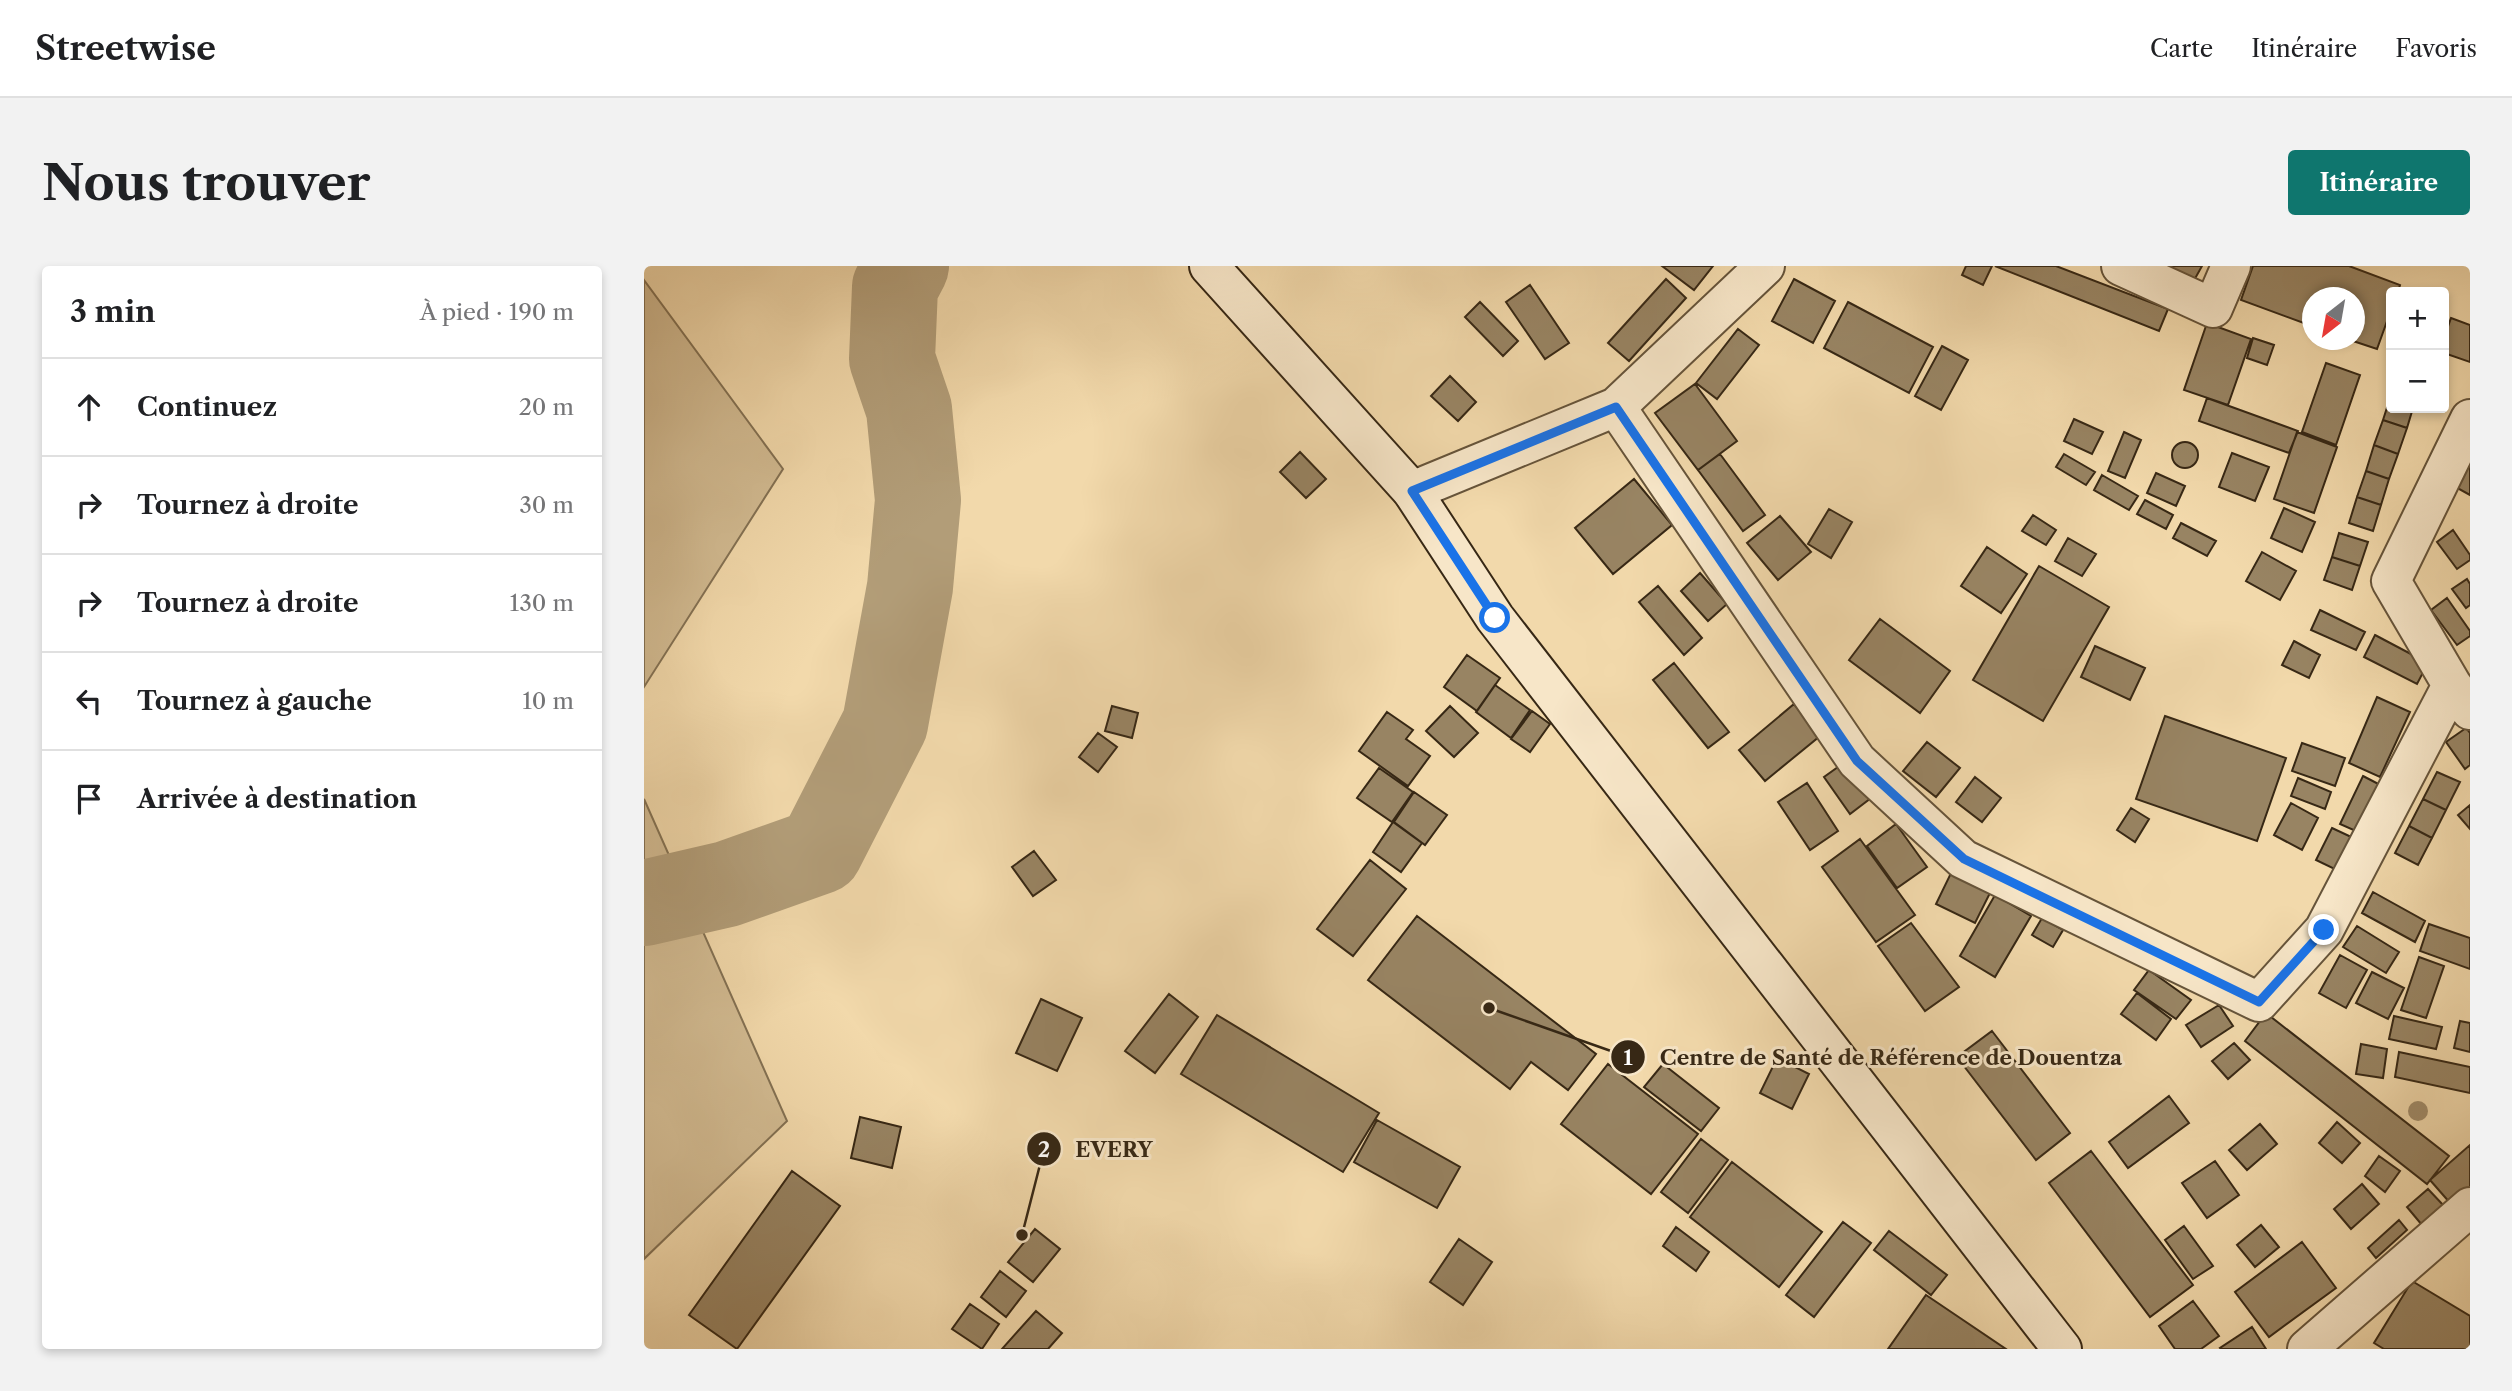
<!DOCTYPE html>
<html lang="fr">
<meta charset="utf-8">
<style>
:root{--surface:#fff;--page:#f2f2f2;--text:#202124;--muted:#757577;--line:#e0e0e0;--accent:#0f766e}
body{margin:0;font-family:"Libre Caslon Text",serif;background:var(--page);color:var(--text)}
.controls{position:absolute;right:21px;top:21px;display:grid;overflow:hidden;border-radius:7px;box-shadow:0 4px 10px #0003}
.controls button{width:63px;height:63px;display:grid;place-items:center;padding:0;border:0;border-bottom:2px solid var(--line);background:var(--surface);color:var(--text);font:35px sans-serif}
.compass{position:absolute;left:1658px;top:21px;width:63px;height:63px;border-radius:50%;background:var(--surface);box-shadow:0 4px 10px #0003;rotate:211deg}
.stop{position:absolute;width:21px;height:21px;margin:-16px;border:5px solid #1a73e8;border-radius:50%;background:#fff}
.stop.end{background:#1a73e8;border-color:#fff;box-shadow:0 2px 7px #0008}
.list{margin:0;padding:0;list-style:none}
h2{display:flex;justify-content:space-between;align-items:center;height:91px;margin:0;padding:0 28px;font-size:30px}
h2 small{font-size:23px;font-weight:400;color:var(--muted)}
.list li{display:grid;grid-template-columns:46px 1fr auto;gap:21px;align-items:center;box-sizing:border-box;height:98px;padding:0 28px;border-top:2px solid var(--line)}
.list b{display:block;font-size:26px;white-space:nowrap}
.list em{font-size:23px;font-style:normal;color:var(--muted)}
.icon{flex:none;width:38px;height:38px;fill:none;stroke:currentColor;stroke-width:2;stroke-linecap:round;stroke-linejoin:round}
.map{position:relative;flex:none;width:1826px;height:1083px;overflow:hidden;border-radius:7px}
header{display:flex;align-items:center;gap:42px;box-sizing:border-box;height:98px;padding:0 35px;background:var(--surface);border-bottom:2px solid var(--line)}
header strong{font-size:33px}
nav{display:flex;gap:38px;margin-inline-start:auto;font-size:24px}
.intro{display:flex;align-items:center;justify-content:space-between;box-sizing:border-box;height:168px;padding:0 42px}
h1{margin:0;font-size:49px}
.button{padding:18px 32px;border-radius:7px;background:var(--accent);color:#fff;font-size:24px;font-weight:700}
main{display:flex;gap:42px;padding:0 42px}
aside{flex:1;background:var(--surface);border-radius:7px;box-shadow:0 4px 10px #0003}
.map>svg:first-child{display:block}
.green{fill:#d2bb92;stroke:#847254;stroke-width:2}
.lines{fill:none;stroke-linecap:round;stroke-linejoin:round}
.river{stroke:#b29d78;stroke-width:86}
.building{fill:#988463;stroke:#372815;stroke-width:2}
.street-casing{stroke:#66543a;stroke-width:42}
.secondary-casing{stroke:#372815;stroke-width:42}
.street{stroke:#f7e6c8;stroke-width:38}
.secondary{stroke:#f7e6c8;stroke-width:38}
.tree{fill:#a18c6a}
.route{stroke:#1a73e8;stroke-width:9}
.leader{fill:none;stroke:#372815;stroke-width:2.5}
.callout-dot{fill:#372815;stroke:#f7e6c8;stroke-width:2.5}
.mark-label{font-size:21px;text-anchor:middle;font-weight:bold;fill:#fff}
.callout-label{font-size:21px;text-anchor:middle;font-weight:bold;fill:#372815;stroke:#f7e6c8;stroke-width:6;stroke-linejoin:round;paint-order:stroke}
</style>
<header>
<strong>Streetwise</strong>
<nav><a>Carte</a><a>Itinéraire</a><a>Favoris</a></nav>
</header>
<div class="intro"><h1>Nous trouver</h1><a class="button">Itinéraire</a></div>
<main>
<aside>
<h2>3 min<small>À pied · 190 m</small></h2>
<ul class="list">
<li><svg class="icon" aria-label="ahead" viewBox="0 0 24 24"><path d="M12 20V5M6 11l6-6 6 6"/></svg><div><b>Continuez</b></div><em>20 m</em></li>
<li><svg class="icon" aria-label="right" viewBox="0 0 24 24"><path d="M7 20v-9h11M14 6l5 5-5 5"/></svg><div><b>Tournez à droite</b></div><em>30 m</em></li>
<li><svg class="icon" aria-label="right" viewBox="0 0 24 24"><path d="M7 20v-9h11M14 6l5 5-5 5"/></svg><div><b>Tournez à droite</b></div><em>130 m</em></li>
<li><svg class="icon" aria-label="left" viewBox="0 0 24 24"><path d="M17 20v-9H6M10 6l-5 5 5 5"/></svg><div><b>Tournez à gauche</b></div><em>10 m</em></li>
<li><svg class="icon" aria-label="arrive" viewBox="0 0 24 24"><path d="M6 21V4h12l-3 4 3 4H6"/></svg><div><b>Arrivée à destination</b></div></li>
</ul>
</aside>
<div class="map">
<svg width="1826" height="1083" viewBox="0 0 1826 1083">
<rect width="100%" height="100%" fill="#f2d9ab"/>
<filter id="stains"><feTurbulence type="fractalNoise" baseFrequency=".00286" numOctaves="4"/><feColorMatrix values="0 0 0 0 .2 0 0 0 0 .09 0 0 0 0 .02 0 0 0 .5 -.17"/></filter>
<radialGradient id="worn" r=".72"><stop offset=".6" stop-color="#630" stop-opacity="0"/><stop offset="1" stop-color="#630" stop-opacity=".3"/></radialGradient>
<path class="green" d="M0,14L139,203L0,421Z
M0,533L143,855L0,993Z"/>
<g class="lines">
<path class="river" d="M0,637L83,618L176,585L241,458L266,321L274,234L265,143L248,93L251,21L262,0"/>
</g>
<path class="building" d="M1018,0H1069L1050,24Z
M1322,0H1348L1339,19L1318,9Z
M1351,0H1412L1524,43L1515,65Z
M1528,0H1558L1548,18L1525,6Z
M1609,0H1705L1756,19L1754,26H1747V44L1733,83L1706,74H1710V32H1668V60L1597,34Z
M1022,13L1042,32L985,95L964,77Z
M1150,13L1191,35L1169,77L1128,55Z
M886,19L925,77L901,93L862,36Z
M836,36L874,75L859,90L821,51Z
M1204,36L1289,81L1265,127L1180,82Z
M1807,52L1826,59V96L1800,87V72Z
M1563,57L1607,73L1584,139L1540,124Z
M1094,63L1115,79L1073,133L1052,117Z
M1609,72L1630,79L1623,99L1603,92Z
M1298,80L1324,94L1297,144L1271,130Z
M1682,97L1716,109L1692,179L1658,166Z
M806,110L832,136L814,155L787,130Z
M1051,118L1093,175L1054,204L1011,147Z
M1747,129V142H1769L1763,162L1739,154Z
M1563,132L1654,165L1645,187L1555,155Z
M1430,153L1459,166L1448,188L1420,175Z
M1739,154L1763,162L1754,188L1730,179Z
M1480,166L1497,174L1481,212L1464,205Z
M1653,166L1693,181L1670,247L1630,233Z
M1528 189a13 13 0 1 1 26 0a13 13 0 1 1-26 0Z
M1730,179L1754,188L1745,213L1722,205Z
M656,186L682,213L662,232L636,206Z
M1588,187L1625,201L1611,235L1575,221Z
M1076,188L1121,249L1099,265L1054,204Z
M1420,188L1451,206L1442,219L1412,201Z
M1826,189V229L1806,218Z
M1722,205L1745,213L1737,239L1713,231Z
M1512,207L1541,220L1532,240L1503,227Z
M1458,209L1494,230L1485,244L1450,224Z
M990,213L1028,259L969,308L931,262Z
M1713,231L1737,239L1729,265L1705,257Z
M1501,234L1529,249L1522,263L1493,248Z
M1640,242L1671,256L1658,286L1627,272Z
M1185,243L1208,256L1187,292L1164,278Z
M1389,249L1412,264L1402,279L1378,265Z
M1136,250L1167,286L1134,314L1103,277Z
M1537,257L1572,275L1563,290L1529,272Z
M1809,264L1826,289V294L1813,303L1793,276Z
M1695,267L1724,276L1716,300L1688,291Z
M1424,272L1452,288L1438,310L1411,295Z
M1343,281L1383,308L1357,347L1317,320Z
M1618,286L1652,305L1636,334L1602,315Z
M1688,291L1716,300L1708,324L1680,314Z
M1395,300L1465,341L1399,455L1329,414Z
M1056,307L1083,338L1064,355L1037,325Z
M1823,313L1826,318V339L1822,342L1808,323Z
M1014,320L1058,372L1040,389L995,336Z
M1803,332L1826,365V370L1813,379L1787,344Z
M1676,344L1721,366L1712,384L1667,364Z
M1236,353L1306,405L1276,447L1205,394Z
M1731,369L1784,397L1773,418L1720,391Z
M1650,375L1676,389L1665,412L1638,399Z
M1451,380L1501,402L1486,434L1437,411Z
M823,389L856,412L833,445L800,421Z
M1030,397L1085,466L1064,482L1009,414Z
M851,419L886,444L867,472L832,446Z
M1733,431L1766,446L1736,511L1705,497Z
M1150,438L1176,470L1121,515L1095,484Z
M468,440L494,447L488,472L461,465Z
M806,440L834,467L810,491L782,465Z
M888,445L906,458L886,486L867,473Z
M743,446L769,464L762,473L786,490L764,520L715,485Z
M1521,450L1642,492L1613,575L1492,533Z
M1822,462L1826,467V499L1821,503L1802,476Z
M454,467L473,481L454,506L435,491Z
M1283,476L1316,502L1292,531L1259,505Z
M1658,477L1701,492L1691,520L1648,505Z
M1201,496L1227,532L1206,548L1180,511Z
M735,502L769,526L748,556L713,532Z
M1793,506L1816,516L1802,544L1779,533Z
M1719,510L1746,524L1723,570L1696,558Z
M1331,511L1357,532L1338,556L1312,536Z
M1654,512L1687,526L1681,543L1647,530Z
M1163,517L1194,565L1166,584L1134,536Z
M770,526L803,549L781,579L750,556Z
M1779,533L1802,544L1788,572L1765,560Z
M1647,537L1674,552L1658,584L1630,569Z
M1826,539V563L1814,549Z
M1487,542L1505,553L1491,576L1473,564Z
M749,556L778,577L757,606L729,586Z
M1252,558L1283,601L1253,622L1223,580Z
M1765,560L1788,572L1774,599L1751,587Z
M1688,562L1718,576L1703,609L1672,594Z
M1216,573L1271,649L1232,676L1178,601Z
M390,585L412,614L389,630L368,601Z
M726,594L762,623L709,690L673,663Z
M1308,605L1347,625L1331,657L1292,638Z
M1729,626L1781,655L1771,676L1718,647Z
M1351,629L1387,650L1351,711L1316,690Z
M773,650L952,788L924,824L887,796L866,823L724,714Z
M1398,652L1419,664L1409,681L1388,669Z
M1267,657L1315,721L1281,745L1234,680Z
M1785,658L1826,672V703L1776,685Z
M1713,660L1755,686L1742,707L1699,681Z
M1696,689L1723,704L1702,742L1675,727Z
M1775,691L1800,700L1782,752L1757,744Z
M1505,704L1547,734L1532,753L1490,724Z
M1728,706L1760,722L1744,753L1712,737Z
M1493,727L1527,753L1512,774L1477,748Z
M525,728L554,751L511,807L481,785Z
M397,733L438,752L413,805L372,787Z
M1575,739L1589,760L1557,781L1542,759Z
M1622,747L1805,890L1783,918L1601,775Z
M573,749L735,847L699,906L537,808Z
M1750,750L1798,761L1792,783L1745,773Z
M1816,755L1826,757V786L1810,782Z
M1348,765L1426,867L1392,894L1313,791Z
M1590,777L1606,794L1584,813L1568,795Z
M1717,778L1743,783L1739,812L1712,808Z
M1755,786L1826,801V827L1751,811Z
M1133,792L1165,808L1148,843L1116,827Z
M964,798L1054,868L1007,928L917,858Z
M1019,798L1075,842L1057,865L1000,821Z
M1525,830L1545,857L1484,902L1465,876Z
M216,851L257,861L248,902L207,892Z
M733,854L816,901L793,942L710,896Z
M1693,856L1716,877L1698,897L1675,877Z
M1616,858L1633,878L1603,904L1585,884Z
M1057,873L1084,894L1044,947L1017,926Z
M1826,879V921L1807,938L1786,914Z
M1447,885L1549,1019L1506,1051L1405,917Z
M1735,890L1756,905L1741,926L1721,910Z
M1571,895L1595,929L1563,952L1538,917Z
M1088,896L1178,966L1135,1021L1046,951Z
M148,905L196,940L93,1083L45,1049Z
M1718,918L1735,938L1707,963L1690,943Z
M1784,923L1800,940L1778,959L1763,941Z
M1755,954L1763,964L1732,992L1724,982Z
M1199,956L1227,977L1170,1051L1142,1029Z
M1617,959L1635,981L1611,1001L1593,979Z
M1540,960L1569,1000L1549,1013L1521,974Z
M1032,961L1065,986L1052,1005L1019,980Z
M391,963L416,983L389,1016L364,996Z
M1245,965L1303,1009L1287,1029L1230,984Z
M815,973L848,996L819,1039L786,1016Z
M1658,976L1692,1022L1625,1071L1591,1026Z
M356,1005L382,1025L362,1051L337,1031Z
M1768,1015L1826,1050V1083H1740L1730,1077Z
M1282,1029L1362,1083H1244Z
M1549,1035L1575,1070L1557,1083H1531L1515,1060Z
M326,1038L355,1058L338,1083L308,1063Z
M392,1045L418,1067L404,1083H358Z
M1608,1061L1622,1083H1577L1576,1082Z"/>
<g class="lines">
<defs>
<path id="street" d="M1477,0L1569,42L1587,0
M972,141L1213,495L1319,593L1615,736L1680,664L1808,419
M1826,153L1747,315L1808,419L1826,444
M768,225L972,141L1121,0
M1663,1083L1826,941"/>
<path id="secondary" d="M565,0L768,225L851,352L1418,1083"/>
</defs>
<use href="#street" class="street-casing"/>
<use href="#secondary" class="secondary-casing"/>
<use href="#street" class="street"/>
<use href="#secondary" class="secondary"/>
</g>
<circle class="tree" cx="1774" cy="845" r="10"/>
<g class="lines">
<path class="route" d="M851,352L768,225L972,141L1213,495L1320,593L1615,736L1680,664"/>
</g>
<path class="leader" d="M845 742L984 791M378 969L400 883"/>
<g class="callout-dot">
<circle cx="845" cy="742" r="7"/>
<circle cx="378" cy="969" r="7"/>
<circle cx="984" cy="791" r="18"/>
<circle cx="400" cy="883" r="18"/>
</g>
<g class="mark-label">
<text x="984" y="799">1</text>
<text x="400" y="891">2</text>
</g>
<g class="callout-label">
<text x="1247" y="799">Centre de Santé de Référence de Douentza</text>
<text x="470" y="891">EVERY</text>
</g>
<rect width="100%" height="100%" filter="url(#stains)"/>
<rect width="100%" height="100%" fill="url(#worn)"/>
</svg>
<div class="controls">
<button>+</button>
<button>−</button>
</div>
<svg class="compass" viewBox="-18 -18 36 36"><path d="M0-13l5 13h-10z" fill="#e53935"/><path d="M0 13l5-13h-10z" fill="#757577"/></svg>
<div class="stop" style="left:851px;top:352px"></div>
<div class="stop end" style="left:1680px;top:664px"></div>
</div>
</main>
